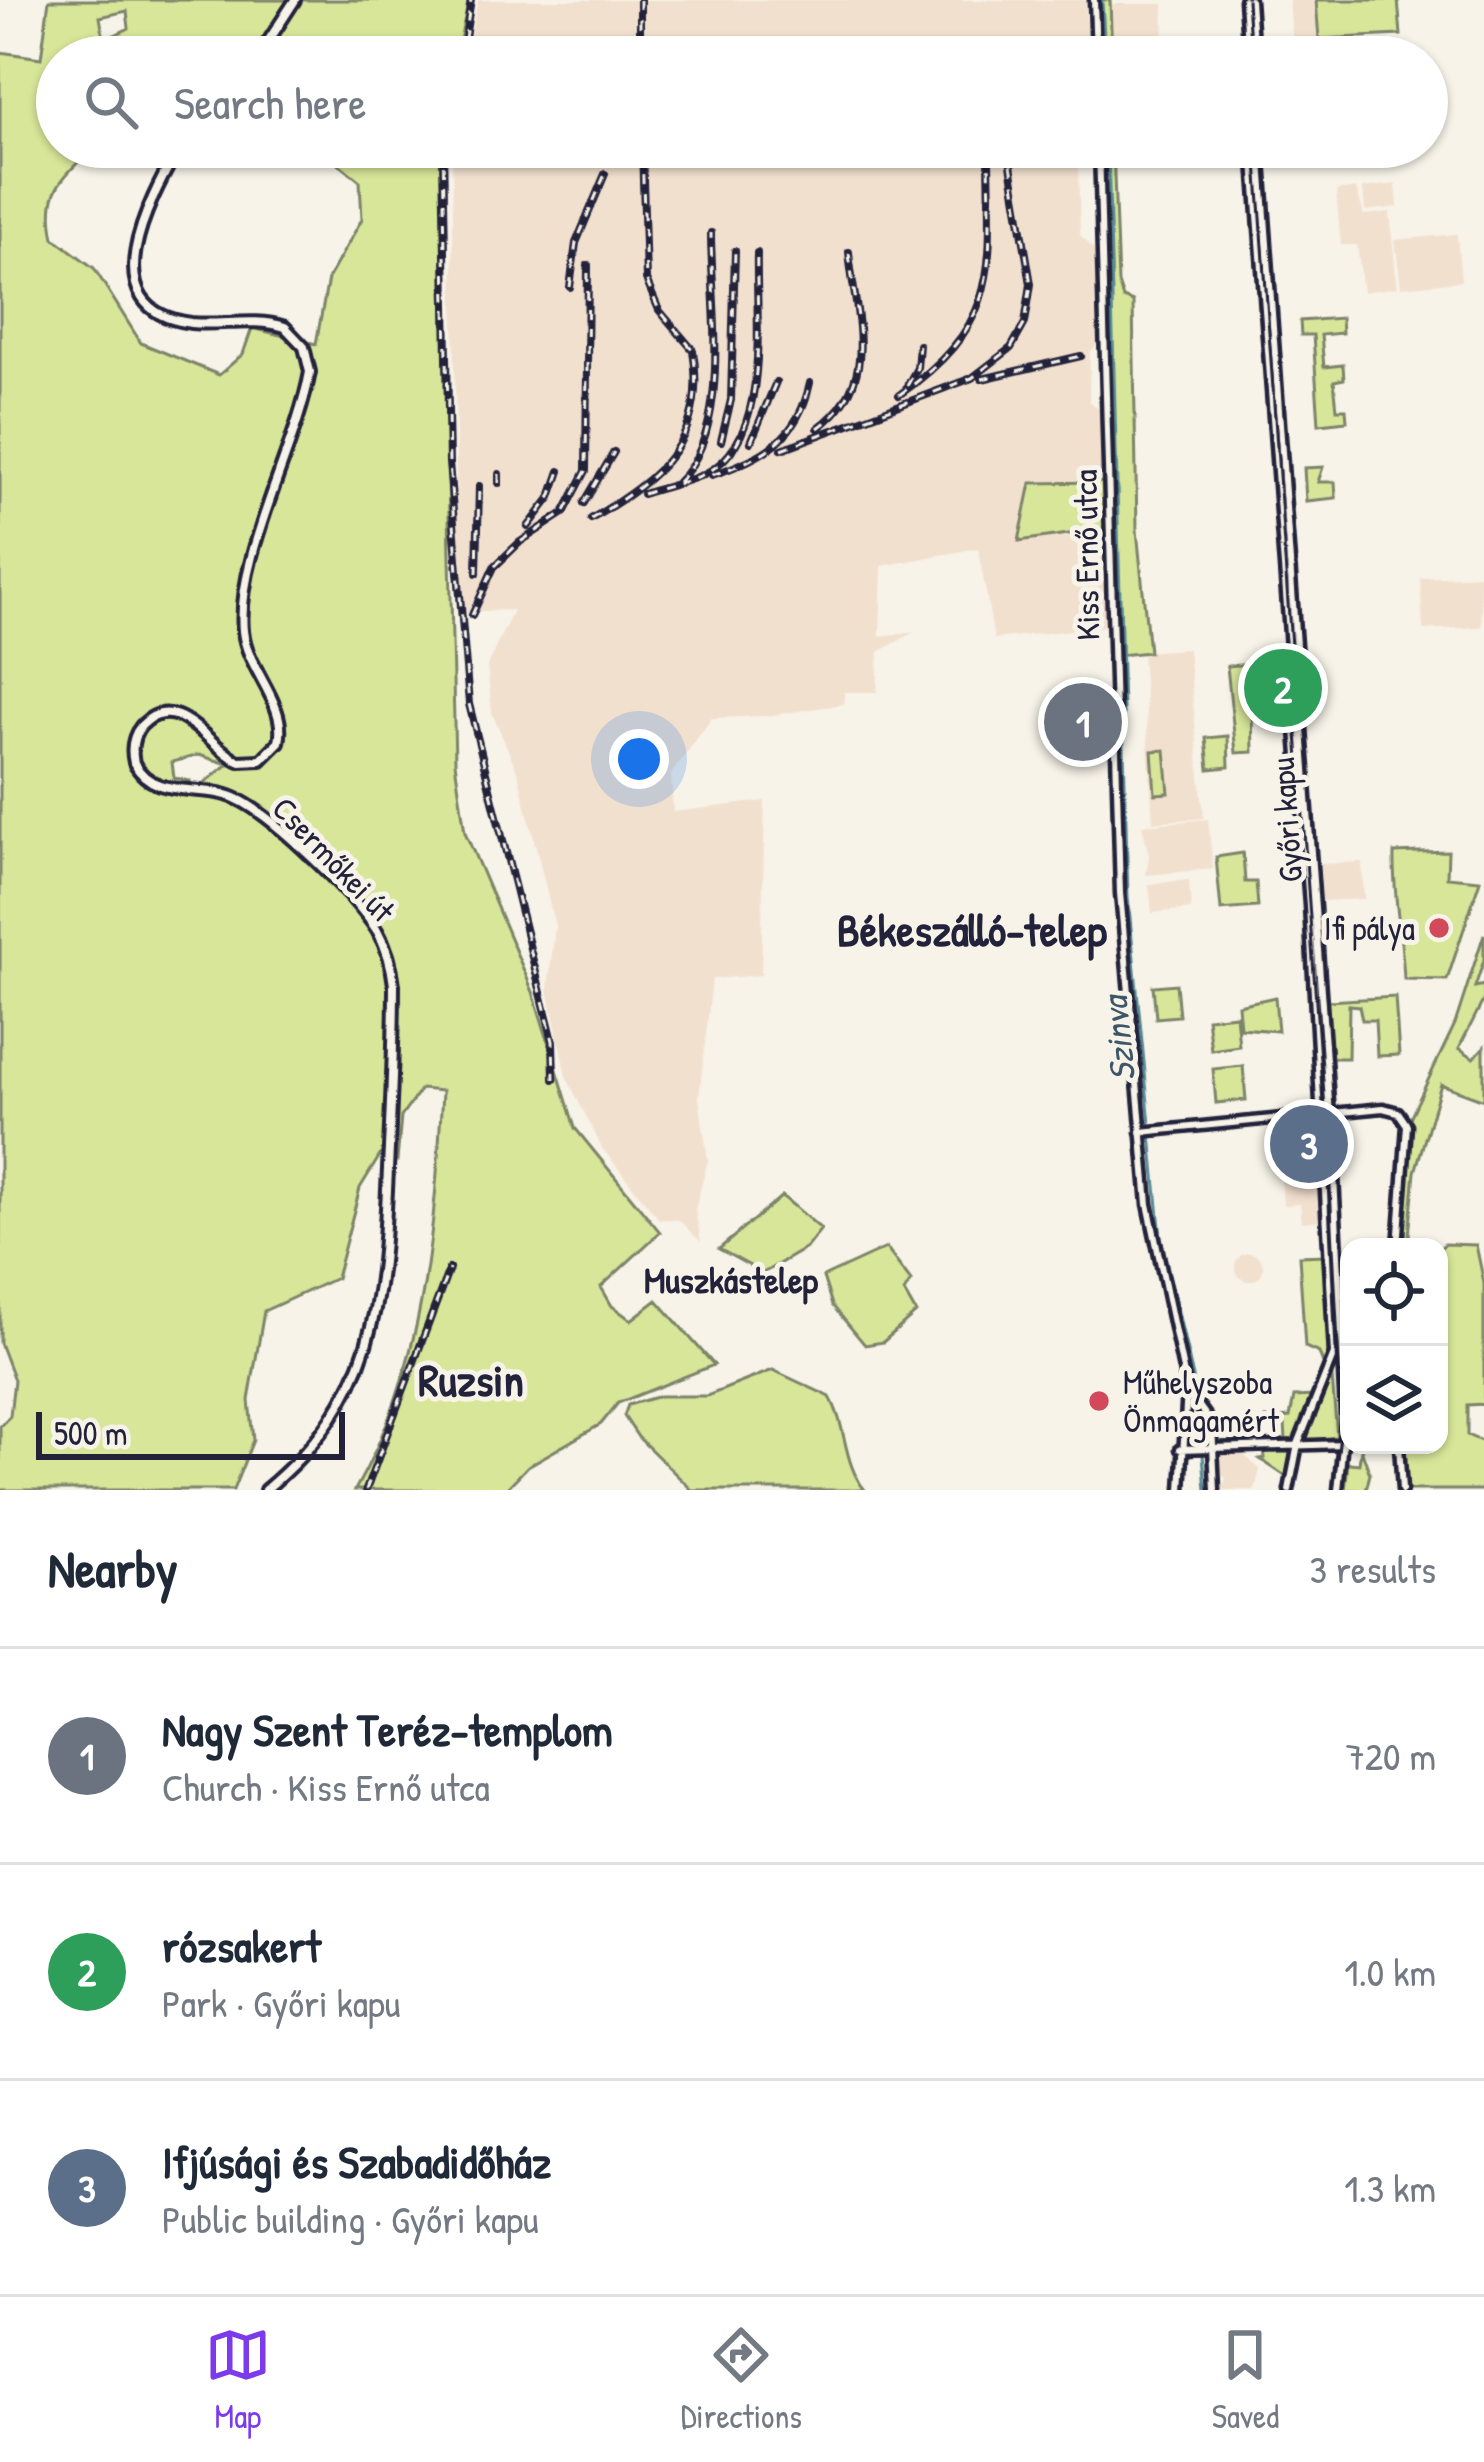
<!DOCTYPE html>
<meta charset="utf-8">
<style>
:root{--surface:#fff;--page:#f6f6f7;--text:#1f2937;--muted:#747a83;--line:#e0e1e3;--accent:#7c3aed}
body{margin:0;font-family:"Patrick Hand",sans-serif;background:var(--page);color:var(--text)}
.controls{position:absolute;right:36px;bottom:36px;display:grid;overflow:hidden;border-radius:24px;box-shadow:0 3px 9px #0004}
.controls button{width:108px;height:108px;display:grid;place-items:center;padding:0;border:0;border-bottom:3px solid var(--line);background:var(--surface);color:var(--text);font:60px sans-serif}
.scale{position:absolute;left:36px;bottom:30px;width:309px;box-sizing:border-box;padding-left:12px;border:6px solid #22223b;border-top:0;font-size:33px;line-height:42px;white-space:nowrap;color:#22223b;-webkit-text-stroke:9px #f7f3e8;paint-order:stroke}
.you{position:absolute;left:639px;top:759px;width:42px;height:42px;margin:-30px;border:9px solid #fff;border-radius:50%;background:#1a73e8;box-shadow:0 0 0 18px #1a73e833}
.badge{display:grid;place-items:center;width:78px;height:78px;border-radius:50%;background:var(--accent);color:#fff;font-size:39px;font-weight:700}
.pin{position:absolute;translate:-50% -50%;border:6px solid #fff;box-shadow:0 3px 12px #0006}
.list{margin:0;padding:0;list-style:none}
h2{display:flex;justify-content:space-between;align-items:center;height:156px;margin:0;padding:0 48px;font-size:51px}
h2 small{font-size:39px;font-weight:400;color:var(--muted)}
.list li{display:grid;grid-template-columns:78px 1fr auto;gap:36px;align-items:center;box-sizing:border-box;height:216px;padding:0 48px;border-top:3px solid var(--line)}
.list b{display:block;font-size:45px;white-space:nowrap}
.list p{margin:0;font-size:39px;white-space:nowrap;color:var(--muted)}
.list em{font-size:39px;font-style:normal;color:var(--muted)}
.icon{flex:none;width:66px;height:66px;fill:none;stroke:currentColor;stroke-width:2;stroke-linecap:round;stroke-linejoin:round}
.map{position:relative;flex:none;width:1484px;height:1490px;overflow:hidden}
.search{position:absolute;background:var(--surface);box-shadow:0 3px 9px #0004;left:36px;right:36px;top:36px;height:132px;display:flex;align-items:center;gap:30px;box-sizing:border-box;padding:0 42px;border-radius:66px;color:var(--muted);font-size:45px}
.sheet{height:804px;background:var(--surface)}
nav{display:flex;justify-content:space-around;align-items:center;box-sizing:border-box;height:168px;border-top:3px solid var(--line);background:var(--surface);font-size:33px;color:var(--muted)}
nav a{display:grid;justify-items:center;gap:6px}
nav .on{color:var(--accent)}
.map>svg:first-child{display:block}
.built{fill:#f2e0cf}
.green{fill:#d8e699;stroke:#7d846a;stroke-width:3;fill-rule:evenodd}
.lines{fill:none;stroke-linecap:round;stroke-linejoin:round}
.stream{stroke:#598a97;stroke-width:3}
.tertiary-casing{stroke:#22223b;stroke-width:15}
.secondary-casing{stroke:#22223b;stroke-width:16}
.tertiary{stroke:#f7f3e8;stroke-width:6}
.secondary{stroke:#f7f3e8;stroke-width:8}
.tram{stroke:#22223b;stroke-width:3}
.rail-casing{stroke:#22223b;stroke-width:8}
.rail{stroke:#f7f3e8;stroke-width:3;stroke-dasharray:9;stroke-linecap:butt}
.poi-dot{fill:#d1495b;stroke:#f7f3e8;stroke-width:4.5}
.labels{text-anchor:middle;stroke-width:10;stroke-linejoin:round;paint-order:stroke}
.street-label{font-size:33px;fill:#22223b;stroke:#f7f3e8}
.poi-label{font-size:33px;fill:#22223b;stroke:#f7f3e8;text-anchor:end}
.water-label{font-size:36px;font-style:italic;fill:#3e5669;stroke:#f7f3e8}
.neighbourhood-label{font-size:36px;font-weight:bold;fill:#22223b;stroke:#f7f3e8}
.district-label{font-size:45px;font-weight:bold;fill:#22223b;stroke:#f7f3e8}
</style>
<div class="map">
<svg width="1484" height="1490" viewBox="0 0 1484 1490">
<rect width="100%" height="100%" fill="#f7f3e8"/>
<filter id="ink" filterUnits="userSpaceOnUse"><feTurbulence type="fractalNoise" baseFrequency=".00833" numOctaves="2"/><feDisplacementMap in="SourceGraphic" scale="24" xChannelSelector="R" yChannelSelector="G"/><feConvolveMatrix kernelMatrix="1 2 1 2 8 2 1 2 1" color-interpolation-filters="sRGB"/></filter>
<g filter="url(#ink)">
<path class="built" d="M478,0H1085L1089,57H466Z
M1289,0H1316L1320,57H1294Z
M1110,4H1164L1163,57H1112Z
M452,147H1091L1092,160L1078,163L1080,235L1098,254L1100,325L1098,343L1090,353L1089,401L1102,412L1104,482L1031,483L1019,540L1104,529L1106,626L994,639L978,548L882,566L880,636L916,631L879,652L877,692H844V704L767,716L712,718L671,774L673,812L765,801L761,975L712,979L699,1098L708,1160L695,1210L701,1242L679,1220L659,1219L602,1148L566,1076L548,989L555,926L518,773L492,713L487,666L513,610L458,612Z
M1396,184L1398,207L1365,211L1363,188Z
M1356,188L1364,215L1390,212L1397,287L1363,292L1357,245H1341L1336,191Z
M1457,234L1461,281L1401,287L1395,240Z
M1480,575L1482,627L1423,630L1420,578Z
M1188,649L1204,818L1153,822L1142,652Z
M1208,819L1213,869L1146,875L1149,855L1142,825Z
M1362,862L1364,899L1322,901L1320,864Z
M1189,880L1191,909L1152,913L1149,884Z
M1322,1173L1325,1220L1302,1222L1300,1204L1283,1205L1281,1175Z
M1235 1267a14 14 0 1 1 28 0a14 14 0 1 1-28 0Z
M1240,1452L1260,1469L1255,1490H1222L1226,1478L1219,1474L1218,1453Z"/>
<path class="green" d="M49,0H469L456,57H206L190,44L178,57H57V147H93C61,181 44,189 54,238L94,268L141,343L219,375L243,354L252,328L316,344L328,279L362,219L360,181L318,147H440L455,762L465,832L533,992L575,1128L660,1232L601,1287L612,1306L631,1320L657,1300L714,1365L618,1403L601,1424L528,1466L505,1490H355C425,1368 435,1228 442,1091L421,1089L401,1117L397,1161L388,1159L387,1144L360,1188L336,1278L264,1311L249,1400L253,1440L233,1490H0V1426L10,1416L14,1380L0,1343V52L41,58ZM127,11L129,28L104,40L100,17ZM199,755L228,764L202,785L209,789H193L190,781L174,778L172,762Z
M1099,0H1110L1112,57H1101Z
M1316,0H1398L1401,35L1319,39Z
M1104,147H1113L1118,283L1123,298L1133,302L1137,530L1149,652L1119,655Z
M1341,318L1342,333L1321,335L1324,367L1343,365L1344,379L1334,381L1337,409H1346L1347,421L1319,424L1313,335H1301L1300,321Z
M1323,467L1318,482H1335L1336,498L1306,501L1304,468Z
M1104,482V529L1019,541L1031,483Z
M1251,664L1253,752L1236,753L1227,666Z
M1228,736L1229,767L1209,769L1206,738Z
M1165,750L1169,793L1155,794L1152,751Z
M1448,851L1447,877L1480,880L1447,980L1404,979C1402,934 1393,897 1394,853Z
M1243,853L1245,882H1256L1258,907L1221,910L1216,857Z
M1484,934V960L1475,987L1484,985V999L1459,1048L1474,1058L1484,1047V1100L1441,1084L1415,1172L1408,1247H1402L1408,1122L1455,1024Z
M1176,984L1179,1016L1156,1018L1153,986Z
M1324,991L1328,1001L1395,997L1399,1055L1377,1056L1375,1020H1362L1359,1006L1349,1005L1348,1058H1326Z
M1275,997L1278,1031L1240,1028L1238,1005Z
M1236,1015L1239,1046L1211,1050L1207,1018Z
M1243,1066L1246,1100L1216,1103L1213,1069Z
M782,1196L821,1229L806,1248L763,1273L719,1249Z
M1444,1244L1476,1245L1484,1283V1404L1467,1405V1435L1483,1442L1482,1490H1406L1403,1445H1439V1250Z
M886,1248L911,1281L904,1292L916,1313L883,1342L865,1345L832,1305L823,1277Z
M1325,1255L1332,1355L1325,1369L1319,1353L1305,1347L1299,1256Z
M773,1370L830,1397C847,1427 843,1464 865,1490H692L638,1437L624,1416L628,1405L660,1396H707Z
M1332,1377L1337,1437L1303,1441Z
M1314,1396L1297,1440H1286L1285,1423L1266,1424V1419L1290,1417L1294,1397Z
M1294,1446L1288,1478L1260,1459L1265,1458L1264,1448Z
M1361,1449L1370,1474L1366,1490H1345L1348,1463L1359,1464Z"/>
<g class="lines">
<path class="stream" d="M1102,0L1105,57
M1108,147L1128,897L1161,1238L1198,1399
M1199,1408L1206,1490"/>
<defs>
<path id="tertiary" d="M1094,0L1096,57
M1244,0L1248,57
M1250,0L1254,57
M1099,147L1120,893L1148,1204L1187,1389L1181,1490
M1253,147L1309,905L1334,1354L1298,1444L1289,1490
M1260,147L1333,1157L1346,1412L1338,1490
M1141,1132L1383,1108L1398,1112L1407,1125L1398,1247
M1189,1392L1212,1424L1215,1490
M1399,1445L1402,1490
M1180,1449L1344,1444"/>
<path id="secondary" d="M258,57L295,0
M179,147C152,196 87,310 191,323C223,326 253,317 285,327L304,347L310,372C296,449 236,557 243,631C247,670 288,704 279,742L261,760L239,761C209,748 177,688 141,726C132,737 131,750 134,763C154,801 201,783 235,798C272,814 357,897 378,932C387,948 392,967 394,985C394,1047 391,1108 388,1169C382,1304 376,1398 265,1490"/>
</defs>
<use href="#tertiary" class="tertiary-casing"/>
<use href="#secondary" class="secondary-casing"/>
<use href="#tertiary" class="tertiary"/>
<use href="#secondary" class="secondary"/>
<path class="tram" d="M1247,0L1251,57
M1256,147L1327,1160L1340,1436L1333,1490"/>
<defs>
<path id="rail" d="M640,0V57
M462,57L471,0
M443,147L449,463L469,704L553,1041L554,1079
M570,287L576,243L605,174
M982,379L1081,356
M907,386L917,368L919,345
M899,395C1006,320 989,263 989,147
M818,428C882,381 855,318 849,252
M721,441L731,400L735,251
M751,442L776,382
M782,449L972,378L1011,348L1025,323L1031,284L1008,147
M499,474V483
M712,475C763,458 798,439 810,383
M678,482C733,430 711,305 711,233
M643,494C663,487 687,483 706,473C773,439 755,315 757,253
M584,503L614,452
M591,519C661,477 707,440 693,350L659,310L646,280L642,147
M528,527L551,497L560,471
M477,573L479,486
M472,615L494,567L520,542L564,513L586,471L588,265
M366,1490L449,1269"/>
</defs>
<use href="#rail" class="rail-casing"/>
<use href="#rail" class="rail"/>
</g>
</g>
<g class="poi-dot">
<circle cx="1439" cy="928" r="12"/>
<circle cx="1099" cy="1401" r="12"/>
</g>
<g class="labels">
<g class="street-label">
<text transform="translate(1086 555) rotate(-91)" y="12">Kiss Ernő utca</text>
<text transform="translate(1286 820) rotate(-94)" y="12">Győri kapu</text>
<text transform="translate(334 859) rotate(46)" y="12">Csermőkei út</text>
</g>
<g class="poi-label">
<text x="1415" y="940">Ifi pálya</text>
<text x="1123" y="1394" text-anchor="start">Műhelyszoba<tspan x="1123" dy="38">Önmagamért</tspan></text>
</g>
<g class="water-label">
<text transform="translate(1118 1039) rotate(-96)" y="13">Szinva</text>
</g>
<g class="neighbourhood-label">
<text x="731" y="1293">Muszkástelep</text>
</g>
<g class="district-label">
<text x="972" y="946">Békeszálló-telep</text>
<text x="471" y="1396">Ruzsin</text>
</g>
</g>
</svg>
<div class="controls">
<button><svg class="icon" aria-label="locate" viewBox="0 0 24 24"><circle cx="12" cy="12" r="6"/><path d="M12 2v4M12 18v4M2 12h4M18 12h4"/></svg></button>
<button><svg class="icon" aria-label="layers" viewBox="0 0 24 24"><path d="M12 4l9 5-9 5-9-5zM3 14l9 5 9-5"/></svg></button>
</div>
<div class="scale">500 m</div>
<div class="you"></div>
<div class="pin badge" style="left:1083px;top:722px;background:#6b7280">1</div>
<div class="pin badge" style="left:1283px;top:688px;background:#2e9e5b">2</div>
<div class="pin badge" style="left:1309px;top:1144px;background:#5c6f8a">3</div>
<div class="search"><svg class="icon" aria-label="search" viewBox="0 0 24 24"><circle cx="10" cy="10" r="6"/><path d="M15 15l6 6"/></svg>Search here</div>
</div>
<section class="sheet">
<h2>Nearby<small>3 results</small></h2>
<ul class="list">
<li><span class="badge" style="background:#6b7280">1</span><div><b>Nagy Szent Teréz-templom</b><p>Church · Kiss Ernő utca</p></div><em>720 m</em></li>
<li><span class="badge" style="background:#2e9e5b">2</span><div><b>rózsakert</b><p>Park · Győri kapu</p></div><em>1.0 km</em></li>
<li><span class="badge" style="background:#5c6f8a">3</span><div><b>Ifjúsági és Szabadidőház</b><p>Public building · Győri kapu</p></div><em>1.3 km</em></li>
</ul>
</section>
<nav>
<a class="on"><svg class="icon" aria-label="map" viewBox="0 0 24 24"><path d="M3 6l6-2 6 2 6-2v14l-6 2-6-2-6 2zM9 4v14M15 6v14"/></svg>Map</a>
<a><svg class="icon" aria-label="directions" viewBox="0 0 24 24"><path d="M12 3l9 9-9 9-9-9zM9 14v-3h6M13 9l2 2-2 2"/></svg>Directions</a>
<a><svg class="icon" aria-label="saved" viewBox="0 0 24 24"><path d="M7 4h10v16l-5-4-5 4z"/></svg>Saved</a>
</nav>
